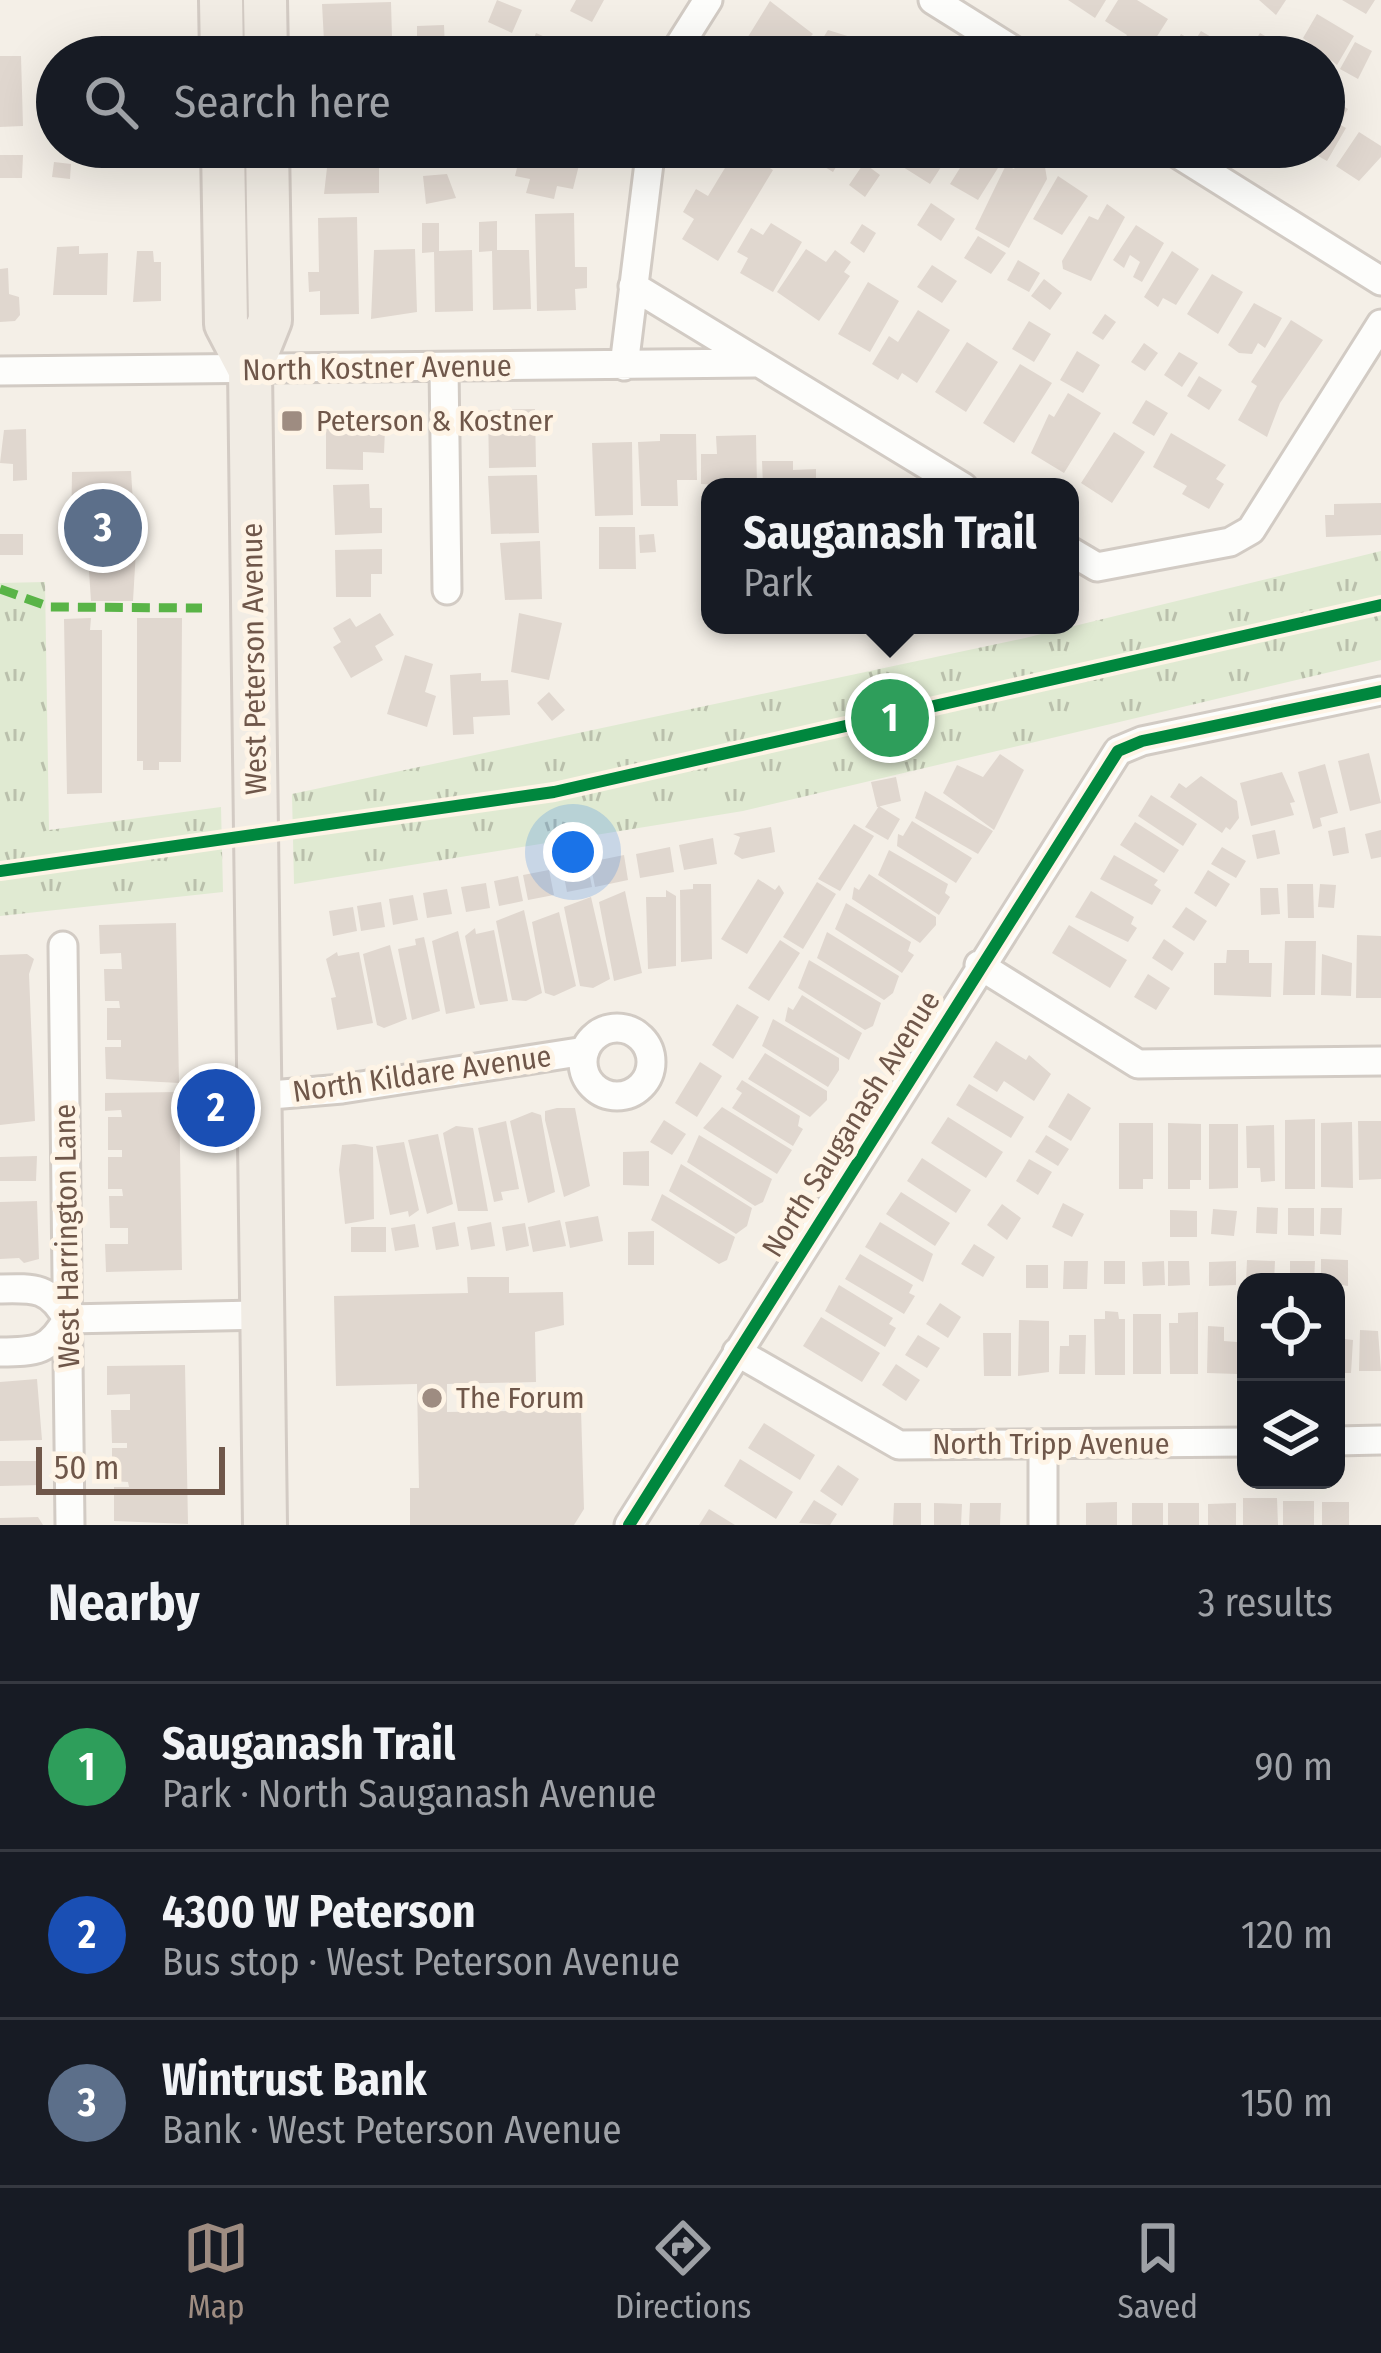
<!DOCTYPE html>
<meta charset="utf-8">
<style>
:root{--surface:#171b24;--page:#242831;--text:#f1f3f6;--muted:#9ea1a6;--line:#363941;--accent:#9e8c81}
body{margin:0;font-family:"Fira Sans Condensed",sans-serif;background:var(--page);color:var(--text)}
.controls{position:absolute;right:36px;bottom:36px;display:grid;overflow:hidden;border-radius:24px;box-shadow:0 12px 48px #0002}
.controls button{width:108px;height:108px;display:grid;place-items:center;padding:0;border:0;border-bottom:3px solid var(--line);background:var(--surface);color:var(--text);font:60px sans-serif}
.scale{position:absolute;left:36px;bottom:30px;width:189px;box-sizing:border-box;padding-left:12px;border:6px solid #6f574a;border-top:0;font-size:33px;line-height:42px;white-space:nowrap;color:#6f574a;-webkit-text-stroke:9px #fef4e6;paint-order:stroke}
.you{position:absolute;left:573px;top:852px;width:42px;height:42px;margin:-30px;border:9px solid #fff;border-radius:50%;background:#1a73e8;box-shadow:0 0 0 18px #1a73e833}
.badge{display:grid;place-items:center;width:78px;height:78px;border-radius:50%;background:var(--accent);color:#fff;font-size:39px;font-weight:700}
.pin{position:absolute;translate:-50% -50%;border:6px solid #fff;box-shadow:0 3px 12px #0006}
.popup{position:absolute;left:701px;top:478px;width:378px;height:156px;box-sizing:border-box;display:grid;place-content:center;border-radius:24px;background:var(--surface);filter:drop-shadow(0 3px 9px #0005);font-size:39px;white-space:nowrap;color:var(--muted)}
.popup b{font-size:45px;color:var(--text)}
.popup::after{content:'';position:absolute;left:50%;top:100%;margin-left:-24px;border:24px solid transparent;border-top-color:var(--surface)}
.list{margin:0;padding:0;list-style:none}
h2{display:flex;justify-content:space-between;align-items:center;height:156px;margin:0;padding:0 48px;font-size:51px}
h2 small{font-size:39px;font-weight:400;color:var(--muted)}
.list li{display:grid;grid-template-columns:78px 1fr auto;gap:36px;align-items:center;box-sizing:border-box;height:168px;padding:0 48px;border-top:3px solid var(--line)}
.list b{display:block;font-size:45px;white-space:nowrap}
.list p{margin:0;font-size:39px;white-space:nowrap;color:var(--muted)}
.list em{font-size:39px;font-style:normal;color:var(--muted)}
.icon{flex:none;width:66px;height:66px;fill:none;stroke:currentColor;stroke-width:2;stroke-linecap:round;stroke-linejoin:round}
.map{position:relative;flex:none;width:1381px;height:1525px;overflow:hidden}
.search{position:absolute;background:var(--surface);box-shadow:0 12px 48px #0002;left:36px;right:36px;top:36px;height:132px;display:flex;align-items:center;gap:30px;box-sizing:border-box;padding:0 42px;border-radius:66px;color:var(--muted);font-size:45px}
.sheet{height:660px;background:var(--surface)}
nav{display:flex;justify-content:space-around;align-items:center;box-sizing:border-box;height:168px;border-top:3px solid var(--line);background:var(--surface);font-size:33px;color:var(--muted)}
nav a{display:grid;justify-items:center;gap:6px}
nav .on{color:var(--accent)}
.map>svg:first-child{display:block}
.park{fill:url(#park-tufts)}
.building{fill:#e0d7cf}
.lines{fill:none;stroke-linecap:round;stroke-linejoin:round}
.street-casing{stroke:#d2cbc4;stroke-width:33}
.primary-casing{stroke:#d3cbc4;stroke-width:48}
.street{stroke:#fdfdfb;stroke-width:27}
.primary{stroke:#f1ece4;stroke-width:42}
.quiet{stroke:#59b447;stroke-width:9;stroke-dasharray:18 9;stroke-linecap:butt}
.cycleway-casing{stroke:#fef4e6;stroke-width:20}
.cycleway{stroke:#00873e;stroke-width:12}
.poi-dot{fill:#9e8c81;stroke:#fef4e6;stroke-width:4.5}
.labels{text-anchor:middle;stroke-width:10;stroke-linejoin:round;paint-order:stroke}
.street-label{font-size:30px;fill:#6f574a;stroke:#fef4e6}
.poi-label{font-size:30px;fill:#6f574a;stroke:#fef4e6;text-anchor:start}
</style>
<div class="map">
<svg width="1381" height="1525" viewBox="0 0 1381 1525">
<defs>
<pattern id="park-tufts" width="24" height="20" patternUnits="userSpaceOnUse" patternTransform="scale(3)"><rect width="24" height="20" fill="#e0ead2"/><path d="M3 7l-1-3M5 7V3M7 7l1-3M15 17l-1-3M17 17v-4M19 17l1-3" fill="none" stroke="#bac0ac"/></pattern>
</defs>
<rect width="100%" height="100%" fill="#f4efe7"/>
<path class="park" d="M1381,551V660L743,811L294,884L292,794L1025,638Z
M45,582L49,830L221,807L223,892L0,916V583Z"/>
<path class="building" d="M497,0L522,10L512,33L488,22Z
M576,0H604L592,22L570,11Z
M1068,0H1106L1095,18Z
M1118,0H1137L1168,19L1149,49L1123,42L1127,35L1105,21Z
M1259,0H1286L1276,15Z
M1342,0H1375L1366,14Z
M770,1L813,34L791,57L773,56L746,40Z
M391,2L392,38L324,41L322,4Z
M1317,14L1354,36L1337,65L1303,38Z
M444,25L445,48H417V26Z
M828,30L854,38L859,46L852,57H811Z
M1201,31L1225,45L1218,57H1167L1181,34L1194,42Z
M536,33L591,57H526Z
M1260,33L1284,47L1278,57H1245Z
M1355,42L1372,51L1358,79L1340,69Z
M0,56H21L23,126L0,127Z
M1324,94L1348,109L1339,124L1346,128L1327,161L1302,147H1324Z
M1359,132L1381,146V157L1359,181L1336,166Z
M522,147L582,153L573,189L557,186L554,199L526,193L530,179L515,176Z
M812,147H832L844,154L833,172L807,156Z
M916,147H954L930,184L903,167Z
M973,147H1011L978,200L950,184Z
M737,148L773,170L718,261L682,239L694,219L683,212L696,189L708,196Z
M0,155H23L22,178H0Z
M379,158V193L324,194L328,159Z
M1031,158L1045,167L1047,179L1009,248L975,229L1006,165L1014,169L1018,161Z
M54,162L71,164L70,179L52,177Z
M864,163L880,175L865,197L849,185Z
M447,174L456,198L426,204L423,176Z
M1058,176L1088,196L1062,235L1033,219Z
M931,203L955,219L941,241L917,225Z
M1107,204L1125,217L1091,281L1063,269L1062,261L1089,216L1098,220Z
M574,213L575,267H587V288L575,289L576,310L537,311L535,214Z
M357,217L359,314L320,315V291L309,292L308,272H319L318,218Z
M497,221V250H529L531,309L493,310L492,251L479,252V222Z
M422,223H439V251L472,250L473,311L435,312L434,252L422,253Z
M771,223L802,242L773,292L740,273L748,258L737,252L751,228L763,235Z
M862,224L876,233L864,253L850,243Z
M1136,225L1164,243L1142,282L1133,277L1140,262L1130,255L1124,268L1113,260Z
M978,236L1006,253L991,274L964,258Z
M79,246V254L108,253L107,295H53L57,247Z
M415,249L417,312L371,319L374,250Z
M806,249L826,262L835,250L851,262L844,272L850,276L819,321L777,292Z
M137,251H153L154,262H161V301L133,302Z
M1172,251L1199,269L1176,305L1163,298L1158,307L1144,297Z
M1018,260L1040,273L1029,292L1007,280Z
M932,265L957,281L942,303L917,287Z
M8,268L9,294L19,297L20,315L15,321L0,322V269Z
M1212,274L1243,292L1218,334L1187,314Z
M1044,279L1062,293L1050,310L1031,296Z
M868,282L899,301L870,352L838,334Z
M1254,303L1282,318L1265,348L1258,343L1252,354L1239,353L1228,345Z
M918,310L950,330L917,383L902,373L898,380L872,364L889,336L898,342Z
M1105,314L1116,322L1103,340L1092,333Z
M1291,320L1323,340L1280,403L1267,437L1238,420L1257,386L1251,382Z
M1029,321L1051,334L1034,362L1012,349Z
M967,342L998,362L966,412L935,392Z
M1144,343L1158,353L1145,371L1131,362Z
M1077,351L1100,365L1083,393L1060,380Z
M1179,352L1198,363L1182,387L1164,375Z
M1020,364L1052,383L1014,443L983,423Z
M1199,376L1222,390L1209,410L1187,396Z
M1068,393L1101,413L1064,473L1031,453L1049,414L1054,417Z
M1146,400L1168,413L1154,436L1132,423Z
M535,409L536,467L489,468L488,410Z
M26,429L27,480L13,481V464L0,463L4,430Z
M326,429H385L384,453L363,452V470L326,469Z
M1114,432L1145,452L1112,503L1081,483Z
M1171,433L1226,465L1216,479L1224,484L1209,509L1182,494L1187,486L1153,467Z
M660,434H696L697,480H677L678,506H641L638,442L660,441Z
M756,435L757,487L701,484V454H717L716,436Z
M632,442L633,515L595,516L592,443Z
M762,461H793V470L816,469V487H763Z
M131,471L136,550L133,601H91L88,556H81L71,537L72,472Z
M537,475L539,533L491,534L488,476Z
M369,484L370,508H382V533L335,535L333,485Z
M1381,503V535L1326,537L1325,515H1334V504Z
M599,527H635L636,569H599Z
M0,534H23V555H0Z
M654,534L656,552L640,553L639,535Z
M540,541L542,599L505,600L500,543Z
M382,549V574H371V597H336L335,550Z
M380,613L394,635L375,646L383,660L351,678L333,647L341,642L333,628L350,618L356,627Z
M519,613L562,623L549,680L511,672Z
M91,618L90,630H102V793L67,794L64,619Z
M137,618H182L181,762H159V770H143V761H137Z
M405,655L433,664L425,692L436,696L427,727L387,714Z
M481,673V681L508,680L510,715L473,717L474,734L453,735L450,675Z
M549,692L565,710L552,721L537,703Z
M1369,753L1381,803L1350,811L1338,761Z
M1000,754L1024,770L994,830L943,793L957,765L983,777Z
M1325,764L1338,813L1320,818L1322,826L1313,829L1298,772Z
M1282,772L1295,802L1290,803L1294,815L1251,826L1240,783Z
M1201,776L1237,801L1239,818L1230,830L1226,827L1222,833L1170,797L1179,783L1186,788Z
M896,777L901,801L877,807L871,782Z
M925,791L993,831L978,854L915,818Z
M1151,795L1197,824L1183,846L1138,816Z
M879,806L900,819L888,840L865,827Z
M912,821L972,858L956,883L897,846L898,834L903,836Z
M1135,822L1179,850L1164,873L1120,845Z
M854,824L874,836L840,891L818,879Z
M771,827L775,852L742,859L734,854L740,837L733,834Z
M1345,827L1349,853L1333,856L1328,831Z
M1275,830L1280,854L1257,859L1252,835Z
M1381,830V857L1371,859L1365,834Z
M713,838L717,864L684,870L679,845Z
M670,847L674,872L640,878L636,854Z
M1222,847L1246,861L1236,878L1211,864Z
M889,850L948,884L945,893L950,897L939,915L878,875Z
M624,855L628,880L595,887L590,862Z
M1114,855L1158,880L1154,885L1161,890L1152,905L1100,879Z
M587,862L592,887L567,892L562,866Z
M549,870L554,895L528,900L523,875Z
M1208,870L1230,884L1216,907L1194,893Z
M869,874L936,917V925L920,943L852,899L854,887L859,890Z
M518,876L523,901L499,906L494,881Z
M758,879L775,890L779,885L784,893L747,954L721,939Z
M817,882L836,894L803,949L783,937Z
M486,883L490,908L466,912L461,887Z
M693,884H711L712,959L681,962L680,890L693,889Z
M1287,884H1313L1314,918H1288Z
M1320,884L1336,885L1334,908L1318,907Z
M1260,888H1278L1280,914L1261,915Z
M447,889L452,914L427,918L423,893Z
M666,890L676,896V966L648,969L646,897H666Z
M625,891L642,973L614,981L599,902Z
M1091,891L1134,917L1131,924L1137,928L1128,942L1075,917Z
M413,895L418,920L393,925L389,899Z
M591,897L610,979L593,988L580,986L564,907Z
M381,902L385,927L361,931L357,906Z
M846,903L911,942L908,951L914,955L902,973L835,929Z
M353,907L357,931L333,936L329,911Z
M1186,907L1207,921L1194,941L1172,927Z
M524,910L542,993L526,1001L512,1000L496,921Z
M559,912L576,986L554,996L545,993L532,922Z
M176,923L179,1083L106,1079L105,1047H121V1040H107V1008H120L119,1001H105L104,969H122L121,953L100,954L99,925Z
M1069,925L1127,960L1110,988L1052,953Z
M475,928L476,934L494,930L508,1001L480,1005L478,999L465,936Z
M458,931L475,1008L446,1014L432,941Z
M827,932L899,976L893,993L884,1000L817,958Z
M1357,935L1381,936V998H1356Z
M424,937L440,1011L412,1020L398,949L416,945L415,939Z
M1164,939L1184,953L1172,971L1152,958Z
M780,940L800,953L769,1001L748,988Z
M1285,941H1316L1315,995H1283Z
M390,945L407,1019L384,1028L377,1025L363,954Z
M1227,950H1249V963H1272L1271,997L1214,995V963H1226Z
M337,952L338,956L359,952L373,1023L337,1030L331,998L336,997L326,959Z
M27,954L34,959L29,974L35,1121L0,1125V955Z
M1322,954L1352,963L1351,996L1321,995Z
M809,960L881,1003L873,1026L865,1030L798,988Z
M1148,974L1170,988L1156,1010L1134,997Z
M802,995L862,1033L849,1060L785,1021L788,1007L793,1010Z
M737,1004L759,1017L733,1059L712,1045Z
M773,1019L839,1058V1070L828,1087L762,1046Z
M996,1041L1026,1060L1029,1055L1051,1074L1034,1101L1004,1081L997,1092L973,1077Z
M765,1053L827,1091V1100L810,1117L748,1079Z
M700,1062L722,1076L697,1117L675,1103Z
M742,1080L800,1116L798,1126L803,1129L793,1146L732,1108L742,1093L736,1089Z
M969,1084L1024,1117L1011,1138L956,1105Z
M179,1092L182,1270L106,1272L105,1244H128V1228H110L109,1196H123L122,1189H108V1157H122V1150H108V1117H122L121,1110L105,1111V1093Z
M1068,1093L1091,1108L1071,1141L1048,1127Z
M722,1107L792,1150L777,1174L703,1128Z
M557,1108H575L590,1186L564,1197L545,1120V1111Z
M532,1112L541,1115L555,1192L528,1203L510,1121Z
M948,1117L1003,1152L986,1178L931,1143Z
M1315,1119V1189H1285V1120Z
M664,1120L686,1134L672,1155L650,1142Z
M506,1121L519,1189L501,1192L503,1200L494,1202L478,1128Z
M1358,1121H1381V1179L1359,1180Z
M1352,1122L1353,1188L1321,1187V1123Z
M1119,1123H1153V1179H1143V1189H1119Z
M1168,1123L1201,1124V1180H1190V1189H1168Z
M1209,1124H1238V1188L1209,1189Z
M1274,1125L1275,1181L1261,1182L1260,1168H1247L1246,1126Z
M456,1126L473,1128L488,1211H458L443,1133Z
M438,1134L453,1204L427,1214L408,1140Z
M699,1135L772,1179L763,1202L755,1206L687,1162Z
M1046,1135L1069,1149L1058,1166L1035,1152Z
M404,1142L419,1210L409,1217L408,1211L390,1215L376,1146Z
M355,1144L373,1147L374,1219L345,1224L339,1170L342,1145Z
M649,1151V1186L623,1185V1152Z
M37,1156L36,1181H0V1157Z
M922,1158L971,1190L956,1213L907,1181Z
M1029,1159L1052,1172L1038,1195L1016,1181Z
M681,1164L752,1208L747,1226L736,1234L669,1191Z
M901,1192L950,1223L935,1246L886,1214Z
M662,1194L735,1237L727,1260L719,1264L651,1220Z
M37,1201L39,1259L24,1263L19,1258L0,1259V1202Z
M1063,1203L1084,1214L1072,1237L1052,1227Z
M1002,1204L1021,1218L1007,1240L987,1225Z
M1257,1207L1278,1208L1277,1234L1256,1233Z
M1288,1208H1314V1236L1288,1235Z
M1321,1208H1342L1341,1235L1320,1234Z
M1213,1209L1237,1211L1234,1236L1211,1234Z
M1170,1210L1197,1211V1237H1170Z
M598,1216L603,1241L570,1248L565,1222Z
M560,1220L566,1246L533,1252L528,1227Z
M455,1222L459,1246L436,1250L432,1227Z
M491,1222L495,1246L471,1250L467,1227Z
M880,1222L933,1254L923,1282L865,1247Z
M525,1223L529,1246L506,1251L502,1227Z
M415,1224L419,1247L395,1251L391,1228Z
M351,1227H386V1252H351Z
M654,1231V1265H628V1232Z
M974,1244L995,1257L983,1277L961,1264Z
M860,1254L913,1285L909,1293L915,1296L904,1314L845,1279Z
M1321,1259L1348,1260V1286L1321,1282Z
M1247,1260L1275,1261L1274,1282H1246Z
M1064,1261H1088L1087,1289H1063Z
M1104,1261H1125V1284H1104Z
M1164,1261L1165,1285L1143,1286L1142,1262Z
M1168,1261H1189L1190,1285L1168,1286Z
M1236,1261V1285L1209,1286V1262Z
M1290,1261H1315L1314,1282H1290Z
M1026,1265H1048V1288H1026Z
M467,1277H509V1293L563,1292L564,1325L535,1332L536,1382L447,1384V1412L581,1410L584,1509L574,1525H410V1488H419L417,1384L336,1386L334,1296L468,1293Z
M839,1285L893,1318L889,1324L896,1328L885,1347L825,1311Z
M940,1303L961,1317L948,1338L926,1324Z
M1105,1311L1118,1312L1119,1319H1125V1375H1095L1094,1319H1105Z
M1198,1312V1374H1170L1169,1323H1178V1313Z
M1133,1314H1161V1374H1133Z
M821,1317L880,1353L862,1382L803,1346Z
M1019,1320L1049,1321V1372L1018,1376Z
M1208,1326L1224,1327V1341L1237,1342V1374L1207,1373Z
M1360,1330L1378,1331L1381,1371H1359Z
M983,1333H1011V1376H984Z
M918,1335L940,1348L927,1368L905,1355Z
M1069,1335H1086L1085,1374H1059L1060,1346H1069Z
M1336,1338L1353,1340L1351,1373H1336Z
M896,1364L920,1380L906,1401L882,1385Z
M185,1365L188,1524L114,1521V1487H129L128,1482L112,1481V1448H127V1443H112L111,1410H130V1394L107,1395V1366Z
M37,1379L42,1440L0,1441V1382Z
M764,1423L815,1455L800,1480L748,1448Z
M740,1459L793,1492L776,1519L724,1486Z
M0,1461H42V1485L0,1486Z
M838,1465L859,1479L842,1506L820,1491Z
M1243,1498H1277L1278,1525H1243Z
M814,1500L837,1514L830,1525L799,1523Z
M1283,1501H1314V1525H1283Z
M1117,1502V1525H1086V1503Z
M1322,1502H1349V1525H1322Z
M894,1503H921V1525H893Z
M934,1503L962,1504L961,1525H934Z
M970,1503H1001L1000,1525H969Z
M1132,1503H1163V1525H1132Z
M1168,1503H1199V1525H1168Z
M1236,1503V1525H1208V1504Z
M709,1509L735,1525H699Z
M38,1517L43,1525H0V1518Z"/>
<g class="lines">
<defs>
<path id="street" d="M933,0L1024,57
M672,57L708,0
M1167,147L1381,281
M633,286L963,487
M624,366L651,147
M444,367L447,590
M0,371L754,363
M1070,551L1097,567L1230,542L1251,530L1381,324
M63,946L70,1525
M979,965L1138,1064L1381,1061
M583 1062a34 34 0 1 1 68 0a34 34 0 1 1-68 0Z
M259,1096L342,1089L585,1051
M0,1289C34,1288 50,1287 67,1319
M67,1319L262,1315
M0,1352C36,1352 50,1351 67,1319
M737,1352L899,1445L1246,1442
M1336,1441L1381,1440
M629,1525L1118,751L1142,741L1381,691
M1043,1525V1445"/>
<path id="primary" d="M221,0L222,57
M265,0L266,57
M223,147L226,324L250,370
M265,1525L250,370L270,320L267,147"/>
</defs>
<use href="#street" class="street-casing"/>
<use href="#primary" class="primary-casing"/>
<use href="#street" class="street"/>
<use href="#primary" class="primary"/>
<path class="quiet" d="M0,589L50,607L202,608"/>
<defs>
<path id="cycleway" d="M0,871L554,792L1381,605
M629,1525L1118,751L1142,741L1381,691"/>
</defs>
<use href="#cycleway" class="cycleway-casing"/>
<use href="#cycleway" class="cycleway"/>
</g>
<g class="poi-dot">
<rect x="280" y="409" width="24" height="24" rx="6"/>
<circle cx="432" cy="1398" r="12"/>
</g>
<g class="labels">
<g class="street-label">
<text transform="translate(377 368) rotate(-1)" y="10">North Kostner Avenue</text>
<text transform="translate(254 659) rotate(-91)" y="10">West Peterson Avenue</text>
<text transform="translate(422 1074) rotate(-8)" y="10">North Kildare Avenue</text>
<text transform="translate(851 1124) rotate(-58)" y="10">North Sauganash Avenue</text>
<text transform="translate(67 1236) rotate(-91)" y="10">West Harrington Lane</text>
<text x="1051" y="1454">North Tripp Avenue</text>
</g>
<g class="poi-label">
<text x="316" y="431">Peterson &amp; Kostner</text>
<text x="456" y="1408">The Forum</text>
</g>
</g>
</svg>
<div class="controls">
<button><svg class="icon" aria-label="locate" viewBox="0 0 24 24"><circle cx="12" cy="12" r="6"/><path d="M12 2v4M12 18v4M2 12h4M18 12h4"/></svg></button>
<button><svg class="icon" aria-label="layers" viewBox="0 0 24 24"><path d="M12 4l9 5-9 5-9-5zM3 14l9 5 9-5"/></svg></button>
</div>
<div class="scale">50 m</div>
<div class="you"></div>
<div class="pin badge" style="left:890px;top:718px;background:#2e9e5b">1</div>
<div class="popup"><b>Sauganash Trail</b>Park</div>
<div class="pin badge" style="left:216px;top:1108px;background:#1a4fb4">2</div>
<div class="pin badge" style="left:103px;top:528px;background:#5c6f8a">3</div>
<div class="search"><svg class="icon" aria-label="search" viewBox="0 0 24 24"><circle cx="10" cy="10" r="6"/><path d="M15 15l6 6"/></svg>Search here</div>
</div>
<section class="sheet">
<h2>Nearby<small>3 results</small></h2>
<ul class="list">
<li><span class="badge" style="background:#2e9e5b">1</span><div><b>Sauganash Trail</b><p>Park · North Sauganash Avenue</p></div><em>90 m</em></li>
<li><span class="badge" style="background:#1a4fb4">2</span><div><b>4300 W Peterson</b><p>Bus stop · West Peterson Avenue</p></div><em>120 m</em></li>
<li><span class="badge" style="background:#5c6f8a">3</span><div><b>Wintrust Bank</b><p>Bank · West Peterson Avenue</p></div><em>150 m</em></li>
</ul>
</section>
<nav>
<a class="on"><svg class="icon" aria-label="map" viewBox="0 0 24 24"><path d="M3 6l6-2 6 2 6-2v14l-6 2-6-2-6 2zM9 4v14M15 6v14"/></svg>Map</a>
<a><svg class="icon" aria-label="directions" viewBox="0 0 24 24"><path d="M12 3l9 9-9 9-9-9zM9 14v-3h6M13 9l2 2-2 2"/></svg>Directions</a>
<a><svg class="icon" aria-label="saved" viewBox="0 0 24 24"><path d="M7 4h10v16l-5-4-5 4z"/></svg>Saved</a>
</nav>
